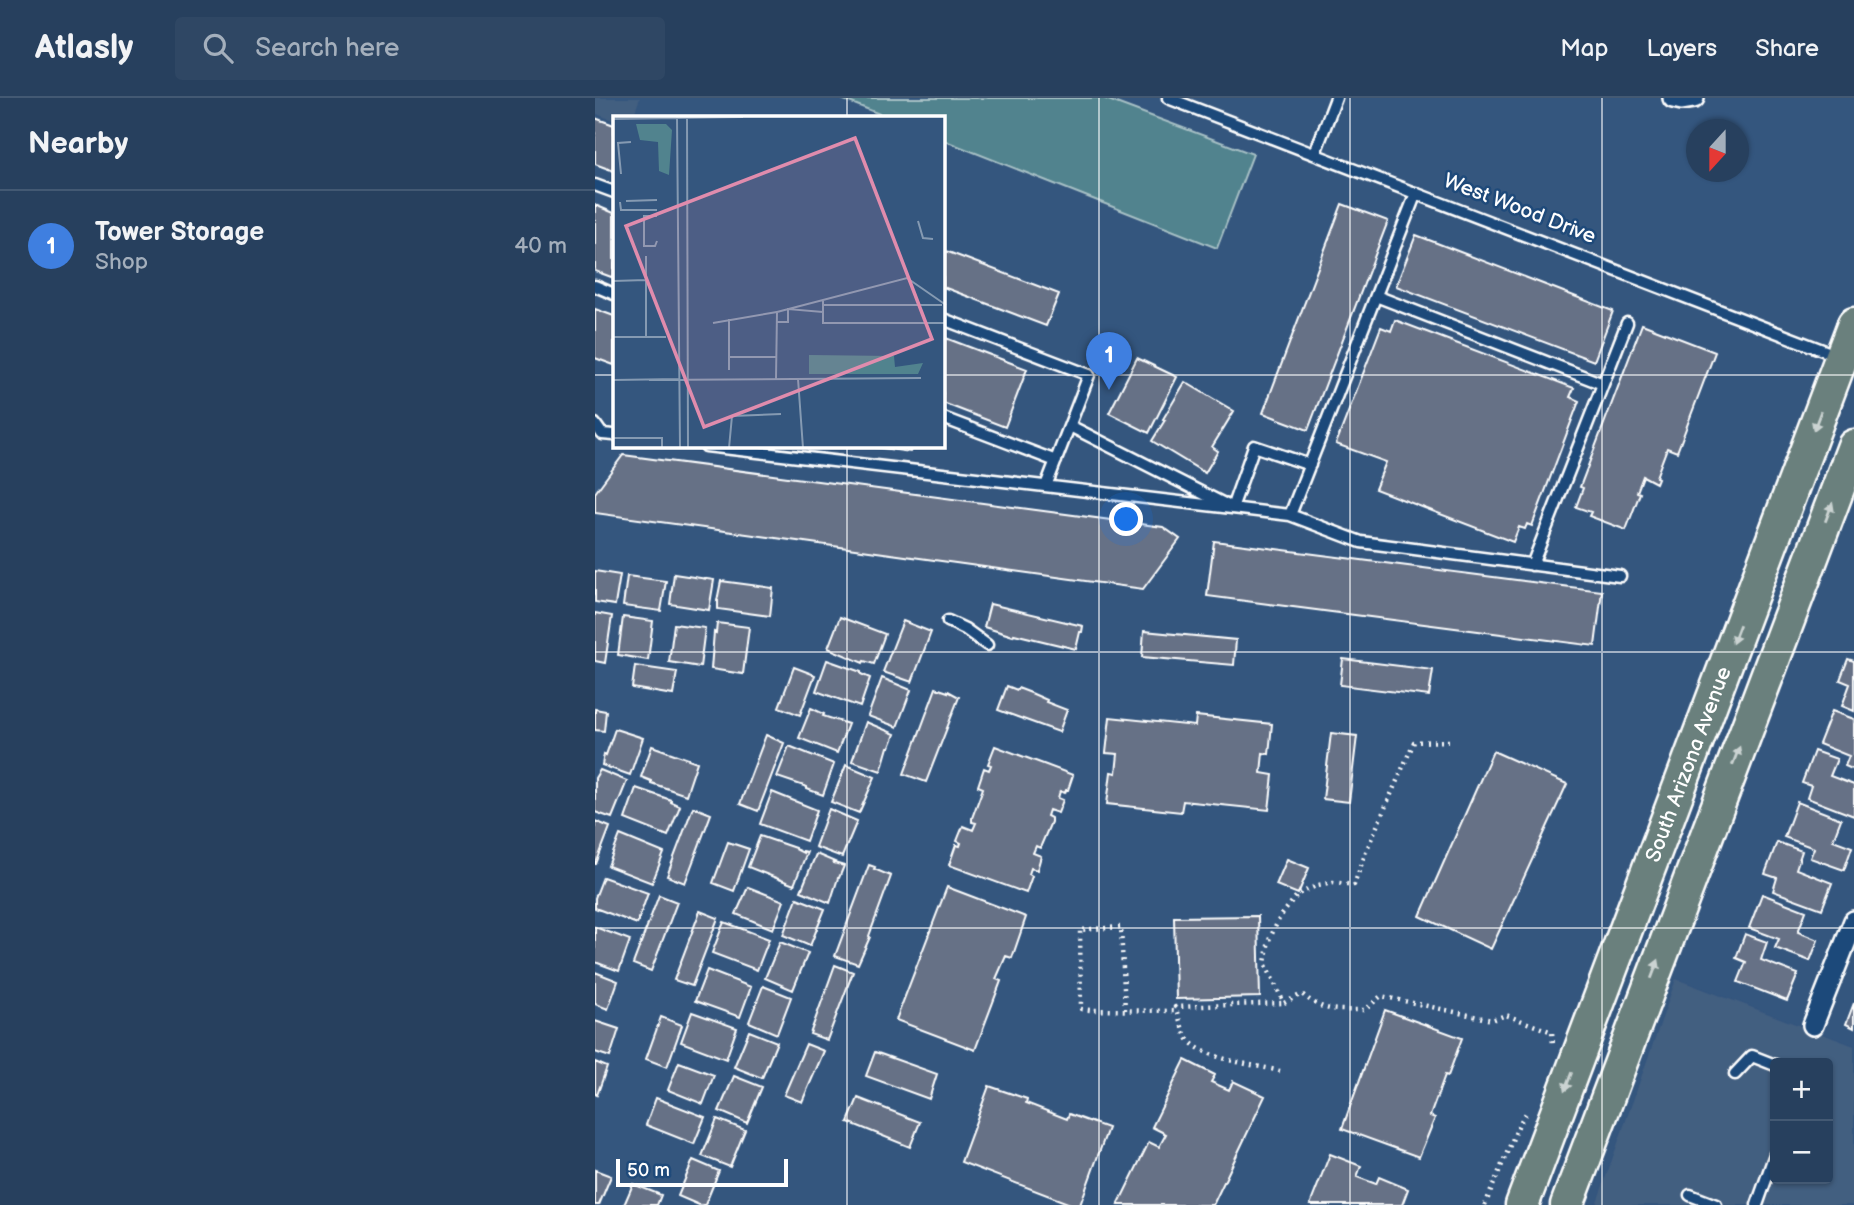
<!DOCTYPE html>
<meta charset="utf-8">
<style>
:root{--surface:#27405e;--page:#2f4764;--text:#f1f3f6;--muted:#a4afbc;--line:#435973;--accent:#eead8d}
body{margin:0;font-family:"Balsamiq Sans",sans-serif;background:var(--page);color:var(--text)}
.controls{position:absolute;right:21px;bottom:21px;display:grid;overflow:hidden;border-radius:7px;box-shadow:0 2px 5px #0004}
.controls button{width:63px;height:63px;display:grid;place-items:center;padding:0;border:0;border-bottom:2px solid var(--line);background:var(--surface);color:var(--text);font:35px sans-serif}
.compass{position:absolute;left:1091px;top:21px;width:63px;height:63px;border-radius:50%;background:var(--surface);box-shadow:0 2px 5px #0004;rotate:201deg}
.scale{position:absolute;left:21px;bottom:18px;width:172px;box-sizing:border-box;padding-left:7px;border:4px solid #fff;border-top:0;font-size:19px;line-height:24px;white-space:nowrap;color:#fff;-webkit-text-stroke:5px #1f4a7a;paint-order:stroke}
.you{position:absolute;left:532px;top:422px;width:24px;height:24px;margin:-18px;border:5px solid #fff;border-radius:50%;background:#1a73e8;box-shadow:0 0 0 10px #1a73e833}
.badge{display:grid;place-items:center;width:46px;height:46px;border-radius:50%;background:var(--accent);color:#fff;font-size:23px;font-weight:700}
.pin{position:absolute;translate:-50% -58px;filter:drop-shadow(0 2px 4px #0008)}
.pin::after{content:'';position:absolute;top:37px;width:24px;height:21px;background:inherit;clip-path:polygon(0 0,100% 0,50% 100%)}
.list{margin:0;padding:0;list-style:none}
h2{display:flex;justify-content:space-between;align-items:center;height:91px;margin:0;padding:0 28px;font-size:30px}
h2 small{font-size:23px;font-weight:400;color:var(--muted)}
.list li{display:grid;grid-template-columns:46px 1fr auto;gap:21px;align-items:center;box-sizing:border-box;height:112px;padding:0 28px;border-top:2px solid var(--line)}
.list b{display:block;font-size:26px;white-space:nowrap}
.list p{margin:0;font-size:23px;white-space:nowrap;color:var(--muted)}
.list em{font-size:23px;font-style:normal;color:var(--muted)}
.icon{flex:none;width:38px;height:38px;fill:none;stroke:currentColor;stroke-width:2;stroke-linecap:round;stroke-linejoin:round}
.map{position:relative;flex:none;width:1259px;height:1107px;overflow:hidden}
header{display:flex;align-items:center;gap:42px;box-sizing:border-box;height:98px;padding:0 35px;background:var(--surface);border-bottom:2px solid var(--line)}
header strong{font-size:33px}
nav{display:flex;gap:38px;margin-inline-start:auto;font-size:24px}
.search{width:490px;height:63px;background:var(--page);display:flex;align-items:center;gap:18px;box-sizing:border-box;padding:0 24px;border-radius:7px;color:var(--muted);font-size:26px}
main{display:flex}
aside{flex:1;background:var(--surface)}
.map>svg:first-child{display:block}
.built{fill:#435e80;fill-rule:evenodd}
.green{fill:#51838e;stroke:#a8c1c6;stroke-width:2}
.building{fill:#667186;stroke:#fff;stroke-width:2}
.lines{fill:none;stroke-linecap:round;stroke-linejoin:round}
.lane-casing{stroke:#fff;stroke-width:15}
.street-casing{stroke:#fff;stroke-width:24}
.primary-casing{stroke:#fff;stroke-width:37}
.path{stroke:#fff;stroke-width:4.5;stroke-dasharray:2 5;stroke-linecap:butt}
.lane{stroke:#1f4a7a;stroke-width:10}
.street{stroke:#1f4a7a;stroke-width:19}
.primary{stroke:#6a807d;stroke-width:32}
.oneway{fill:#cbd3d2}
.grid{fill:none;stroke:#fff;stroke-width:2;stroke-opacity:0.55}
.labels{text-anchor:middle;stroke-width:5;stroke-linejoin:round;paint-order:stroke}
.street-label{font-size:21px;fill:#fff;stroke:#1f4a7a}
.inset-road{fill:none;stroke:#859ab2;stroke-width:2}
.view{fill:#e08cad;fill-opacity:0.15;stroke:#e08cad;stroke-width:3.5}
.inset-edge{fill:none;stroke:#fff;stroke-width:3.5}
</style>
<header>
<strong>Atlasly</strong>
<div class="search"><svg class="icon" aria-label="search" viewBox="0 0 24 24"><circle cx="10" cy="10" r="6"/><path d="M15 15l6 6"/></svg>Search here</div>
<nav><a>Map</a><a>Layers</a><a>Share</a></nav>
</header>
<main>
<aside>
<h2>Nearby<small></small></h2>
<ul class="list">
<li><span class="badge" style="background:#3f7fe0">1</span><div><b>Tower Storage</b><p>Shop</p></div><em>40 m</em></li>
</ul>
</aside>
<div class="map">
<svg width="1259" height="1107" viewBox="0 0 1259 1107">
<rect width="100%" height="100%" fill="#34567e"/>
<filter id="ink" filterUnits="userSpaceOnUse"><feTurbulence type="fractalNoise" baseFrequency=".0143" numOctaves="2"/><feDisplacementMap in="SourceGraphic" scale="14" xChannelSelector="R" yChannelSelector="G"/><feConvolveMatrix kernelMatrix="1 2 1 2 8 2 1 2 1" color-interpolation-filters="sRGB"/></filter>
<g filter="url(#ink)">
<path class="built" d="M0,0H45L38,19H19V23L0,15Z
M1081,881L1259,948V1107H1001ZM1180,965H1233V1081H1180Z"/>
<path class="green" d="M244,0H508L658,56L622,150L348,42V19H292Z"/>
<path class="building" d="M0,20L19,27V73L0,66Z
M747,106L793,123L713,332L668,315Z
M0,107L19,115V180L0,173Z
M821,137L1018,213L999,263L801,188Z
M348,152L464,196L451,228L348,189Z
M0,211L19,218V267L0,260Z
M800,222L979,290L975,299L984,303L937,428L932,426L930,431L924,429L918,444L780,391L791,364L741,346L786,229L796,233Z
M1047,226L1120,254L1082,354L1072,350L1061,379L1063,380L1061,385L1048,378L1042,394L1045,395L1031,432L994,418L996,414L981,409L988,390L985,389Z
M348,239L432,271L410,329L348,305Z
M542,260L582,279L554,335L514,315Z
M590,284L639,313L617,349L623,353L610,375L557,343L570,322L568,321Z
M272,348H317L315,354Z
M28,357L568,429L585,441L548,491L0,415V395Z
M619,443L1007,493L1000,548L612,498Z
M0,473L25,477L20,507L0,504Z
M79,476L119,482L114,512L75,506Z
M32,478L71,483L66,513L28,508Z
M126,483L178,490L175,518L123,511V503H122Z
M395,506L488,528L487,534H485L481,551L419,536L418,538L389,529Z
M0,515L17,518L10,565L0,563Z
M28,519L58,523L53,562L23,557Z
M245,519L290,536L279,566L269,563L268,565L233,550Z
M308,523L336,534L317,584L288,574Z
M122,525L154,529L148,576L116,571L119,534L121,535Z
M79,526L110,530L105,569L74,564Z
M549,533L641,542L639,567L547,559Z
M748,561L838,572L834,598L745,587Z
M1253,561L1259,563V613L1247,608L1255,586L1245,582Z
M232,562L266,574V576L275,580L265,609L221,593Z
M40,568L82,574L78,597L37,590Z
M199,569L220,577L205,617L184,609Z
M287,580L316,592L302,629L273,618Z
M412,588L422,592L423,590L436,595L452,602L451,604L472,612L464,634L403,612Z
M341,590L353,594V593L364,599L331,684L309,676Z
M216,610L229,616L228,618L253,626L242,655L204,640Z
M0,611L11,613L9,633L0,632Z
M1237,613L1259,621V672L1250,668L1254,658L1224,646Z
M601,618L677,626L674,656L668,655L666,675L678,677L674,712L588,703L586,714L512,706L516,674L521,675L523,656L511,655L515,619L600,628Z
M271,624L300,636L295,649H293L286,673L257,663Z
M20,631L48,640L35,677L7,667L9,656L11,657Z
M736,635L762,638L754,704L728,701Z
M171,637L189,645L163,713L145,706Z
M57,648L102,664L91,697L56,685V683L46,679Z
M194,648L239,666L228,697L212,691V689L182,679Z
M400,648L478,677L473,692H471L470,695L465,693L463,700L468,702L463,715L454,712L452,718L456,720V724L445,750L441,748L438,755L446,758L442,772L436,770L434,776L437,778L431,795L354,767L361,747L365,748L366,745L362,743L368,728L378,732L381,725L377,724V720L388,690L383,688L389,670L394,672L396,667L393,666Z
M898,653L972,686L896,851L825,818Z
M1219,653L1242,661L1235,678L1259,687V718L1212,700L1216,688L1207,685Z
M251,667L280,679L264,715L236,704Z
M5,672L32,683L17,720L0,714V680Z
M41,690L76,702V704L85,708L73,738L30,721Z
M177,694L222,712L211,743L165,726Z
M1202,704L1246,721L1238,742L1257,749L1249,772L1215,760L1219,750L1189,739Z
M98,709L116,716L90,785L72,778Z
M234,711L262,723L247,759L220,749Z
M0,723L15,729L1,766H0Z
M25,737L69,755L57,785L13,768Z
M165,738L200,750V751L208,755V753L212,754L199,787L153,769Z
M133,744L154,751L139,793L118,785Z
M1182,744L1207,753L1201,771L1237,785L1227,811L1178,793L1182,780L1170,776Z
M221,756L240,764L239,765L249,768L244,780H243L235,805L206,793Z
M692,761L714,770L703,796L681,787Z
M274,767L280,769L279,771L296,778L274,838L275,839L263,866L240,858Z
M8,779L53,795L42,826L0,810V800Z
M153,789L189,803L178,831L141,816Z
M352,789L431,819L417,860L411,858L401,881L406,883L380,952L301,922Z
M1167,796L1211,813L1203,834L1223,842L1215,863L1180,850L1184,841L1154,830Z
M64,797L82,804L56,873L38,866Z
M202,800L230,811L215,848L188,837Z
M105,813L123,820L97,888L79,882Z
M663,818L665,899L581,901L579,819Z
M129,824L174,841L162,872L117,855Z
M0,829L35,842L24,873L0,864Z
M1150,836L1172,844L1166,862L1203,876L1192,903L1143,884L1151,864L1141,860Z
M185,844L213,855L198,892L170,880Z
M240,867L258,874L232,942L215,936Z
M112,872L156,889L145,919L100,903Z
M0,874L23,883L13,911L0,906Z
M168,888L196,899L182,936L154,924Z
M1259,905V930L1251,926Z
M790,912L867,940L853,978L850,977L835,1018L840,1020L824,1059L747,1031Z
M97,914L142,930L131,961L86,944Z
M66,919L87,927L72,969L51,961Z
M0,923L24,931L15,959L0,954Z
M154,933L182,944L167,980L139,969Z
M211,946L229,953L207,1004L189,997Z
M280,954L342,976L334,1001L271,978Z
M590,962L620,977L616,984L634,992L638,983L670,998L618,1107H523L554,1044L564,1049L571,1036L557,1029Z
M0,964L12,969L2,997L0,996Z
M84,964L119,977L108,1006L73,992Z
M139,978L167,989L152,1025L124,1013Z
M394,988L432,1001L431,1005L472,1021L474,1016L513,1030L485,1107H478L366,1064Z
M61,1000L110,1019L99,1046L51,1027Z
M263,1000L325,1024L315,1049L253,1024Z
M122,1021L150,1032L135,1069L107,1058Z
M735,1056L766,1068L762,1079L781,1086L784,1079L813,1091L807,1107H715Z
M98,1062L124,1073L110,1107H104L83,1098Z
M0,1072L16,1078L4,1107H0Z
M38,1086L66,1097L62,1107H29Z"/>
<g class="lines">
<defs>
<path id="lane" d="M573,0L1243,258
M720,55L741,0
M0,87L19,94
M821,95L695,417L766,444L1025,478
M0,188L19,196
M781,198L1008,286
M348,221L494,277L451,388
M348,320L461,363
M0,326L7,336L19,337
M475,328L637,410L659,348L715,367
M111,348L695,417
M937,467L1032,225
M353,523L370,531L392,547
M1140,976L1157,958L1180,967
M1095,1097L1121,1107
M1162,1107L1180,1056"/>
<path id="street" d="M1078,0L1087,2L1099,0
M1218,927L1259,823"/>
<g id="primary">
<path id="s1" d="M927,1107L1259,226"/>
<path d="M972,1107L1259,348"/>
</g>
</defs>
<use href="#lane" class="lane-casing"/>
<use href="#street" class="street-casing"/>
<use href="#primary" class="primary-casing"/>
<path class="path" d="M854,643L819,644L772,751L759,787L738,784L723,787L703,796L685,819L674,842L670,865L689,905L707,896C729,915 742,912 770,912L786,898L897,922L911,917L957,934L958,947
M530,912L526,829L485,832L486,911L495,912L581,913
M685,973C661,967 606,961 592,940C587,931 584,919 580,909L689,905
M890,1107L924,1026L933,1012"/>
<use href="#lane" class="lane"/>
<use href="#street" class="street"/>
<use href="#primary" class="primary"/>
</g>
<defs><path id="oneway-solid" d="M-6-.8H1V-3.2L6.5 0L1 3.2V.8H-6Z" transform="scale(1.75)"/></defs>
<g class="oneway">
<use href="#oneway-solid" transform="translate(1222 323) rotate(111)"/>
<use href="#oneway-solid" transform="translate(1234 414) rotate(-69)"/>
<use href="#oneway-solid" transform="translate(1141 536) rotate(111)"/>
<use href="#oneway-solid" transform="translate(1141 658) rotate(-69)"/>
<use href="#oneway-solid" transform="translate(1060 871) rotate(-69)"/>
<use href="#oneway-solid" transform="translate(973 984) rotate(111)"/>
</g>
</g>
<path class="grid" d="M252,0V19M504,0V1107M755,0V1107M1007,0V1107M0,277H19M348,277H1259M252,348V1107M0,554H1259M0,830H1259"/>
<g class="labels">
<g class="street-label">
<text transform="translate(925 110) rotate(21)" y="7">West Wood Drive</text>
<text dy="7" stroke="none"><textPath href="#s1" startOffset="471">South Arizona Avenue</textPath></text>
</g>
</g>
<g transform="translate(18 18)">
<rect width="332" height="332" fill="#34567e"/>
<path d="M23,8H53L59,14L56,59L46,55L45,26L27,24ZM196,239L281,240L282,251L310,247L305,258H196Z" fill="#51838e"/>
<path class="inset-road" d="M64,1L67,332M74,1L75,332M0,3L130,1M8,58L5,27L18,26M13,85L44,84M7,86L8,94H44M44,100H31V130H42L44,125M305,105L310,122L320,123M0,165L33,164M210,184V207H333M210,189H329M164,196L294,162L333,189M164,206H175V193L210,196M100,207L164,196L163,263M0,221H53M33,221V140M116,241H164M116,254V203M185,263L190,332M0,264L66,263M36,264L308,262M0,322H49V332M116,332L119,300L168,298"/>
<path class="view" d="M242,22L319,223L91,311L13,110Z"/>
<rect width="332" height="332" class="inset-edge"/>
</g>
</svg>
<div class="controls">
<button>+</button>
<button>−</button>
</div>
<svg class="compass" viewBox="-18 -18 36 36"><path d="M0-13l5 13h-10z" fill="#e53935"/><path d="M0 13l5-13h-10z" fill="#a4afbc"/></svg>
<div class="scale">50 m</div>
<div class="you"></div>
<div class="pin badge" style="left:514px;top:292px;background:#3f7fe0">1</div>
</div>
</main>
